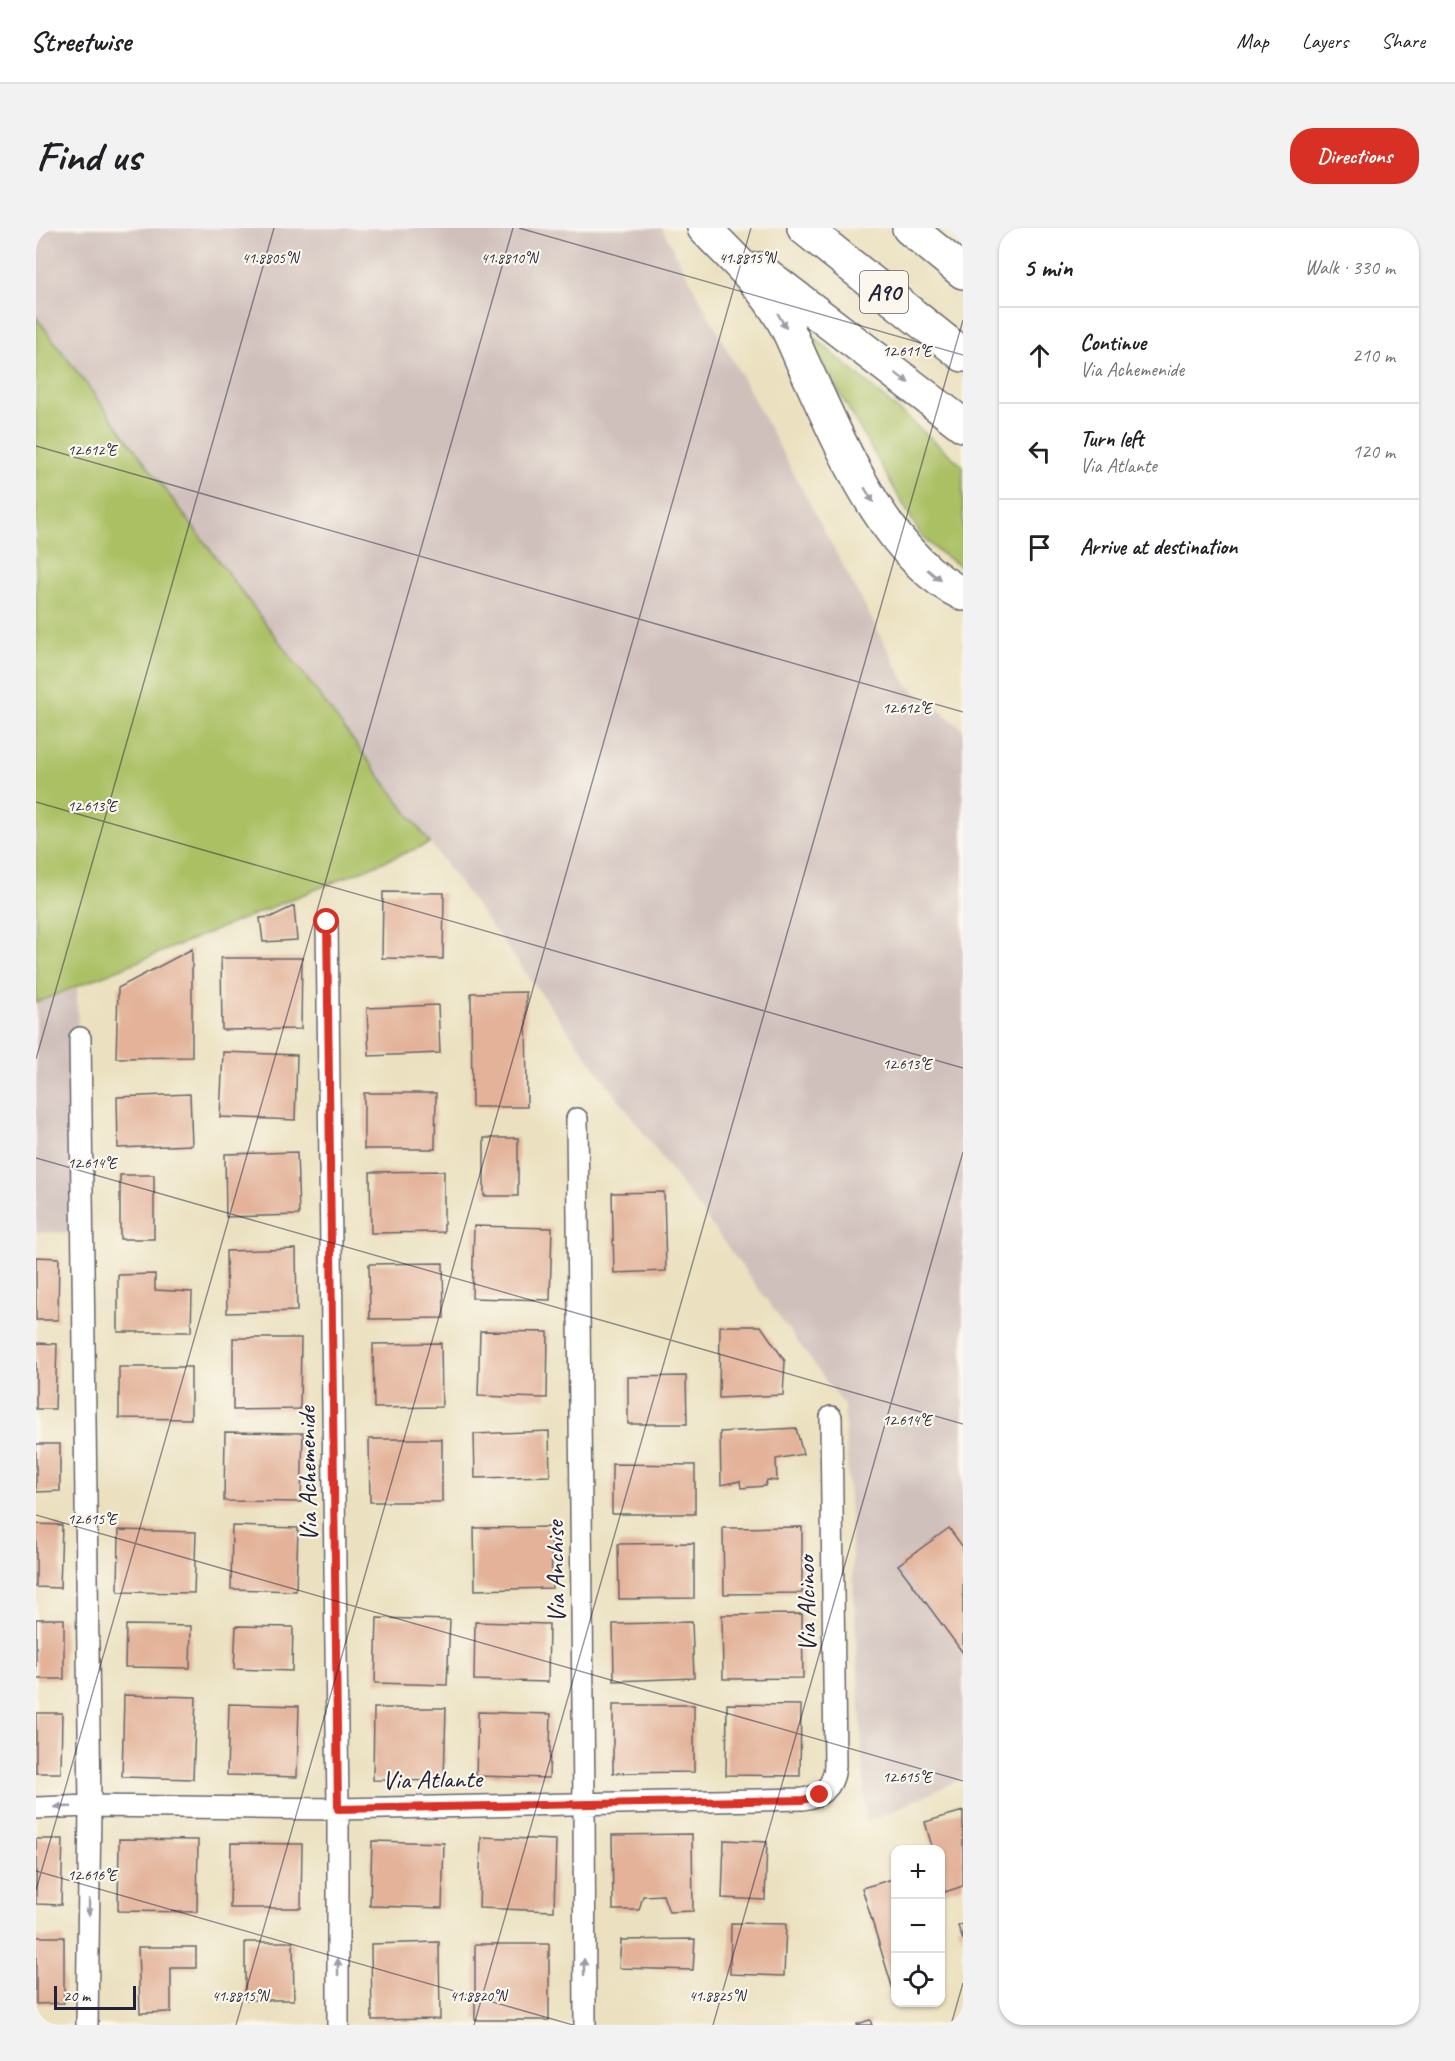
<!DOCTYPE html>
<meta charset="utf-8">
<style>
:root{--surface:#fff;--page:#f2f2f2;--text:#202124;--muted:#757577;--line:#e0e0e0;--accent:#d93025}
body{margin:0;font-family:Caveat,sans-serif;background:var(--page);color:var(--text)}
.controls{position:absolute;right:18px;bottom:18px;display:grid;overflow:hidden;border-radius:12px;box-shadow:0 2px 4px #0004}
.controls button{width:54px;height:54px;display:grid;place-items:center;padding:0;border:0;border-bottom:2px solid var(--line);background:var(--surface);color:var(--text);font:30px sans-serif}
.scale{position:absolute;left:18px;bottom:15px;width:82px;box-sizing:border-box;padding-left:6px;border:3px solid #22223b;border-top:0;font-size:16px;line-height:21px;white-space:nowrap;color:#22223b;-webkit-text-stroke:4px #fbf7ec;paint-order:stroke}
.stop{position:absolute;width:18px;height:18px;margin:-14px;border:4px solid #d93025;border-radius:50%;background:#fff}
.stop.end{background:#d93025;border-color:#fff;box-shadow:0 2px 6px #0008}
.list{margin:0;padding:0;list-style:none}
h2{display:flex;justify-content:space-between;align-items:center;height:78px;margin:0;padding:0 24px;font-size:26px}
h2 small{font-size:20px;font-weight:400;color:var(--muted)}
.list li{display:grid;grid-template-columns:39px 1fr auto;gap:18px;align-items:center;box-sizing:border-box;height:96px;padding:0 24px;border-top:2px solid var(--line)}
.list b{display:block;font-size:22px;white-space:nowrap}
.list p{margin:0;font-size:20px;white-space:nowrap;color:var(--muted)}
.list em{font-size:20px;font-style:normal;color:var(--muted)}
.icon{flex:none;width:33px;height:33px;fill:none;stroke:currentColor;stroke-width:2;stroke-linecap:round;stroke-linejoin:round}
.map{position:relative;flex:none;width:927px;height:1797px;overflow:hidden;border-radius:24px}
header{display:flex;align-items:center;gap:36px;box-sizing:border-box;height:84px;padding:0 30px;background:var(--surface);border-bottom:2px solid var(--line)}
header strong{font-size:28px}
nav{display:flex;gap:33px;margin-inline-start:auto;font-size:21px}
.intro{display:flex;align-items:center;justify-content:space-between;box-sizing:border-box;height:144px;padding:0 36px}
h1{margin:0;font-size:42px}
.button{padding:15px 27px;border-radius:24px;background:var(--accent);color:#fff;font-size:21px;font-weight:700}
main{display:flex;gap:36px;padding:0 36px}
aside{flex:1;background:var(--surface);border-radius:24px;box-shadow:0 2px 4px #0004}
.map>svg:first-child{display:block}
.industrial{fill:#d0c0bb}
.green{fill:#aac064;stroke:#667150;stroke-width:1.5}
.building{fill:#e3b299}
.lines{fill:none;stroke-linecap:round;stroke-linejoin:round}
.street-casing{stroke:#68656a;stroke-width:24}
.highway-casing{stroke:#68656a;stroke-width:36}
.street{stroke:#fff;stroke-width:21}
.highway{stroke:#fff;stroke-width:33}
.oneway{fill:#9c9ca7}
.route{stroke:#d93025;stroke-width:8}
.ticks{fill:none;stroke:#22223b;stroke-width:1.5;stroke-opacity:0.45}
.labels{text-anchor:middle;stroke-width:4.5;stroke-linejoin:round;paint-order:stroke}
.shield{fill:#fbf7ec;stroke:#636270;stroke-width:1.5}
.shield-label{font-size:24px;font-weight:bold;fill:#22223b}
.street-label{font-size:26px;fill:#22223b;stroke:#fbf7ec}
.ticks-label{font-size:15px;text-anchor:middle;fill:#22223b;stroke:#fbf7ec;stroke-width:4.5;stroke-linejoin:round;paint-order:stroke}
</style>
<header>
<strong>Streetwise</strong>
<nav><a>Map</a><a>Layers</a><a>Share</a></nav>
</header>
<div class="intro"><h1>Find us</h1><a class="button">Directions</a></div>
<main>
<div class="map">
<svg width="927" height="1797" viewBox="0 0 927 1797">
<rect width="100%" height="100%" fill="#fbf7ec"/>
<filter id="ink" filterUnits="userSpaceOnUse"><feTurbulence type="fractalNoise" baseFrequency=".0167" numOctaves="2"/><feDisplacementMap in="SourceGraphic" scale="12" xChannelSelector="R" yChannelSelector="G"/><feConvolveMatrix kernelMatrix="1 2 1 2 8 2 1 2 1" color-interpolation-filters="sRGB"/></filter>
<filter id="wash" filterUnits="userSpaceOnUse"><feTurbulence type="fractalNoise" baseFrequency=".008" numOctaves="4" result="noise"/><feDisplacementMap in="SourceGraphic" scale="24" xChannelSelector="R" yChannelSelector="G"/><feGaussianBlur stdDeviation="1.35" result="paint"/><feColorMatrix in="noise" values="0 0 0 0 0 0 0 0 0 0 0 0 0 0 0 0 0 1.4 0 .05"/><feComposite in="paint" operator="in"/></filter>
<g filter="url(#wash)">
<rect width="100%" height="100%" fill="#ebe1c0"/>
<path class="industrial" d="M0,0H626L871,457L927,501V1550L830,1595L808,1177L394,615L0,89Z
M41,760L46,1005L0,1004V776Z"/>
<path class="green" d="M0,89L394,615L0,775Z
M766,99L927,238V339C909,330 896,320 883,304Z"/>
<g id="blocks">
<path class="building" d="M347,664L408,665L407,731L346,730Z
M258,678L261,712L227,714L224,690L235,689Z
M156,721V829L80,830L82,760Z
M185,730H266L265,801L186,802Z
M490,764L491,879H436L435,765Z
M402,777L404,825L333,828L331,780Z
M187,824L261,827L259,892L184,889Z
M328,865H400L399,921H328Z
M154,866L156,917L82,920L81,869Z
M448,910H482V968H448Z
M261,924L263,987L190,989L189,926Z
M408,943V1004L335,1005L334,944Z
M84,947H118V1011H84Z
M628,964L630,1043L578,1045L576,965Z
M438,998L516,1000L514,1072L436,1070Z
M260,1021L261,1083L191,1085L190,1023Z
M0,1029L23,1030L22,1092H0Z
M407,1035L408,1090L334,1091L333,1036Z
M119,1046V1062L156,1064L155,1104H82V1047Z
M684,1098H725L749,1133L747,1167L683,1170Z
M444,1103L512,1104L511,1170L442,1168Z
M197,1110H265L264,1181L197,1182Z
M0,1115L21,1116L19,1181H0Z
M405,1115L406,1179L338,1180L337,1116Z
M83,1139H155V1191L83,1190Z
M650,1148L651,1196H592V1149Z
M760,1200L767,1226L740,1231L741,1253L731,1252L729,1258L705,1260L704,1253L685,1257L684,1204Z
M513,1203L514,1248L439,1250L438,1206Z
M189,1204L267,1205L265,1274L188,1273Z
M333,1211H406V1274H334Z
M0,1216H24V1263L0,1264Z
M576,1236L659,1237V1286H576Z
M0,1296L26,1297L24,1360L0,1359Z
M196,1298L262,1300L260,1363L195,1361Z
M515,1299L516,1360L439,1362L438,1300Z
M766,1299V1365L688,1366L687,1300Z
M913,1300L927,1319V1425L862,1337Z
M83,1302L160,1304L158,1365L82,1364Z
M658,1315V1370L583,1371L582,1316Z
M766,1386L767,1450L687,1451L686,1387Z
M341,1390L414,1392L411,1457L339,1455Z
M0,1391H28V1451H0Z
M439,1394L513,1396L512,1454L438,1452Z
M656,1394L658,1450L578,1453L577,1396Z
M90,1397L155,1398L154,1440L89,1439Z
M200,1398L257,1399L256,1443L198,1441Z
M88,1467L160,1469L157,1551L86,1549Z
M193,1476L263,1478L261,1549L191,1547Z
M691,1476L765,1477L764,1548L690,1547Z
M577,1477H658V1544L577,1545Z
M338,1480H410L408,1553L337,1552Z
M442,1484L515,1486L513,1550L440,1548Z
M0,1485H26L25,1545H0Z
M927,1583V1658L909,1664L904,1648V1622H897L889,1594Z
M656,1606L657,1683L633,1684L627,1667L607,1668L603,1682H577L576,1607Z
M445,1609L520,1612L518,1683L443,1680Z
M0,1611H27L25,1677L0,1676Z
M83,1611L162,1612L161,1684L82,1683Z
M688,1612L731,1614L729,1672L686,1670Z
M336,1613L408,1615L406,1680L334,1678Z
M195,1615L266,1616L265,1680H194Z
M860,1650V1768H859L826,1660Z
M695,1695L750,1696L748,1748L694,1746Z
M927,1696V1712L922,1698Z
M0,1709H28V1775L0,1776Z
M659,1711L657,1742L583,1740L585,1712Z
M209,1714H257L258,1772H209Z
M403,1714L404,1791L336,1792L335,1716Z
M439,1716H513V1792H439Z
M102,1719H160V1740H135V1784L104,1785Z
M834,1792L836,1797H821V1796Z"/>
</g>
</g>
<g filter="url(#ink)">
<use href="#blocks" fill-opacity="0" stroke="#68656a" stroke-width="1.5"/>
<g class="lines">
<defs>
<path id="street" d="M291,695L302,1581V1797
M44,810L54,1578L51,1797
M541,891L548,1574L549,1797
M0,1580L54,1578L302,1581L767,1571C787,1568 798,1558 799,1537L795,1189"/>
<path id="highway" d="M668,0C695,28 726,56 745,89C754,103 760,120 767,135C802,209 848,329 927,366
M768,0L927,127
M873,0L927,44
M723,41L927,197"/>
</defs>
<use href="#street" class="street-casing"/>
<use href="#highway" class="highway-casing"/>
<use href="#street" class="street"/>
<use href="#highway" class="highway"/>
</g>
<defs><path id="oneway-solid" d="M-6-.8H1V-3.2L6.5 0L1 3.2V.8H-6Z" transform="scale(1.5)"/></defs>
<g class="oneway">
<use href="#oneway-solid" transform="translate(746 93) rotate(61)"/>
<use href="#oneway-solid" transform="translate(866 150) rotate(37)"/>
<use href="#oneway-solid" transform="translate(833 267) rotate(59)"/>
<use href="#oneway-solid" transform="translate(898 347) rotate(40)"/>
<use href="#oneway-solid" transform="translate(27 1579) rotate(178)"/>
<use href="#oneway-solid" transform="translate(53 1679) rotate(91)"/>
<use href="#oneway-solid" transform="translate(302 1739) rotate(-90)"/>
<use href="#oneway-solid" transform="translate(548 1739) rotate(-90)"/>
</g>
</g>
<g class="lines" filter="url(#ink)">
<path class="route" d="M291,694L302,1581L767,1572L784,1567"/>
</g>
<path class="ticks" d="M483,0L927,127M0,218L927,484M0,574L927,840M0,831L238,0M0,930L927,1196M0,1287L927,1553M0,1643L537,1797M0,1662L477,0M200,1797L715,0M438,1797L927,92M677,1797L927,924M915,1797L927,1755"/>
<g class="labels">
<rect class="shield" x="824" y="43" width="48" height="42" rx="4.5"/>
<g class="shield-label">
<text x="848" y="72">A90</text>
</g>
<g class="street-label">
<text transform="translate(271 1246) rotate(-91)" y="9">Via Achemenide</text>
<text transform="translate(519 1344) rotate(-91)" y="9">Via Anchise</text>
<text transform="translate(770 1376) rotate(-91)" y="9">Via Alcinoo</text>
<text transform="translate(396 1551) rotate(-1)" y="9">Via Atlante</text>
</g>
</g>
<g class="ticks-label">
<text x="234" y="35">41.8805°N</text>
<text x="473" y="35">41.8810°N</text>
<text x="711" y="35">41.8815°N</text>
<text x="871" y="128">12.611°E</text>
<text x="56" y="227">12.612°E</text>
<text x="871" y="485">12.612°E</text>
<text x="56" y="583">12.613°E</text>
<text x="871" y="841">12.613°E</text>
<text x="56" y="940">12.614°E</text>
<text x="871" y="1197">12.614°E</text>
<text x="56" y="1296">12.615°E</text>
<text x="871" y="1554">12.615°E</text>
<text x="56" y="1652">12.616°E</text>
<text x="204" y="1773">41.8815°N</text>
<text x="442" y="1773">41.8820°N</text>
<text x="681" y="1773">41.8825°N</text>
</g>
</svg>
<div class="controls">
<button>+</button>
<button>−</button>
<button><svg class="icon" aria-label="locate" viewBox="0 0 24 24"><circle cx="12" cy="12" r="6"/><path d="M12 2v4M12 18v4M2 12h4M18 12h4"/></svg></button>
</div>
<div class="scale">20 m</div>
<div class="stop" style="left:291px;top:694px"></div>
<div class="stop end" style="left:784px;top:1567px"></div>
</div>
<aside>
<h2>5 min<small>Walk · 330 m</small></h2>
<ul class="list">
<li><svg class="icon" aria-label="ahead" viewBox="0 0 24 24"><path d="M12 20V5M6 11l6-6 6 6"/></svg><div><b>Continue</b><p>Via Achemenide</p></div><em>210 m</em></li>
<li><svg class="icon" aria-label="left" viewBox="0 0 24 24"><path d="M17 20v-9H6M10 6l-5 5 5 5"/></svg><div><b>Turn left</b><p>Via Atlante</p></div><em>120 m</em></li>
<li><svg class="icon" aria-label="arrive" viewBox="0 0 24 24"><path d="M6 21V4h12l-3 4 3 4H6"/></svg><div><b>Arrive at destination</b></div></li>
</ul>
</aside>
</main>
